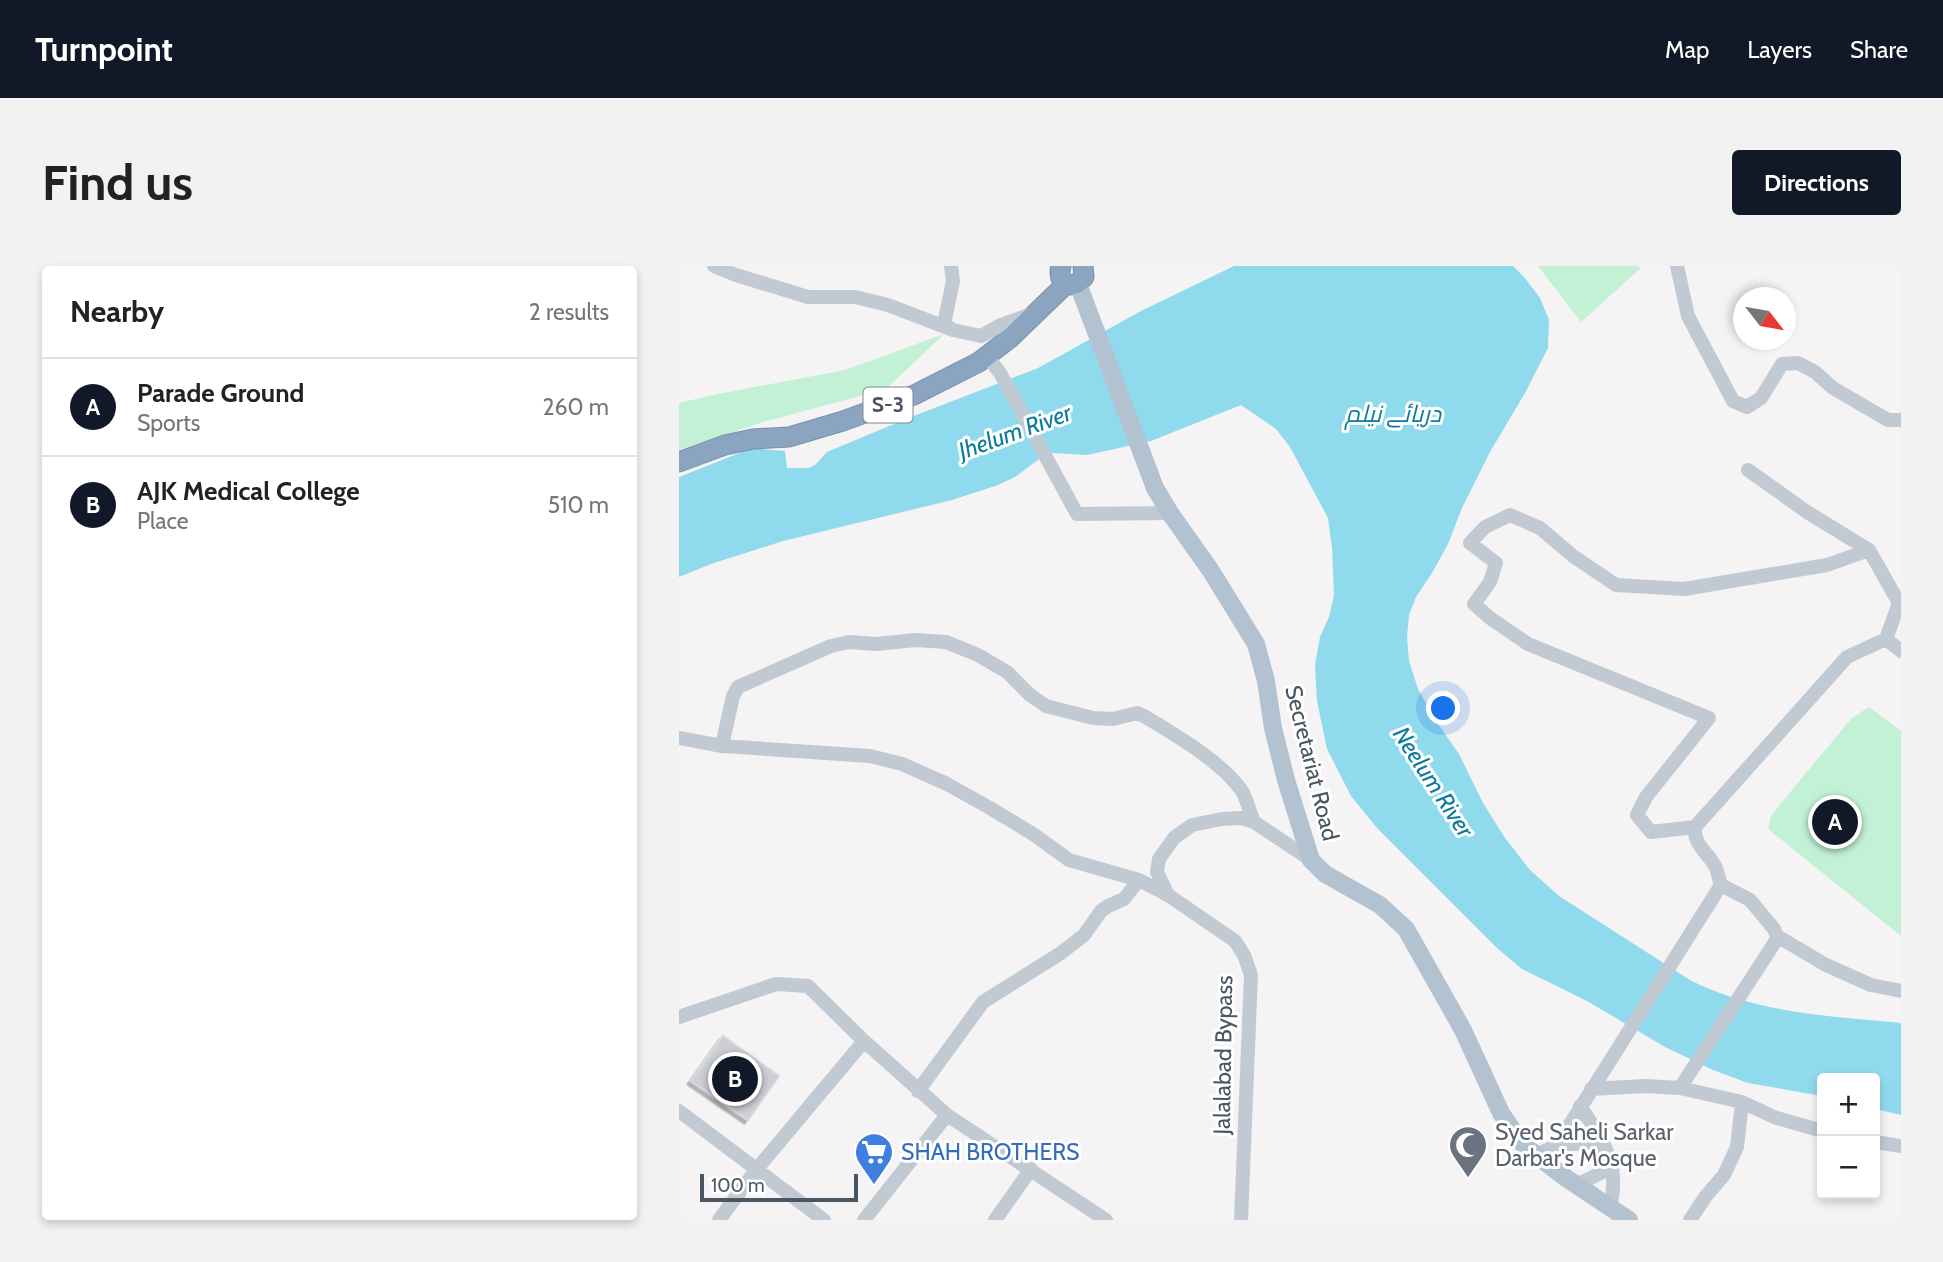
<!DOCTYPE html>
<meta charset="utf-8">
<style>
:root{--surface:#fff;--page:#f2f2f2;--text:#222;--muted:#767676;--line:#e0e0e0;--accent:#111827}
body{margin:0;font-family:Cabin,Cairo,sans-serif;background:var(--page);color:var(--text)}
.controls{position:absolute;right:21px;bottom:21px;display:grid;overflow:hidden;border-radius:7px;box-shadow:0 4px 10px #0003}
.controls button{width:63px;height:63px;display:grid;place-items:center;padding:0;border:0;border-bottom:2px solid var(--line);background:var(--surface);color:var(--text);font:35px sans-serif}
.compass{position:absolute;left:1054px;top:21px;width:63px;height:63px;border-radius:50%;background:var(--surface);box-shadow:0 4px 10px #0003;rotate:121deg}
.scale{position:absolute;left:21px;bottom:18px;width:158px;box-sizing:border-box;padding-left:7px;border:4px solid #4a5661;border-top:0;font-size:19px;line-height:24px;white-space:nowrap;color:#4a5661;-webkit-text-stroke:5px #fff;paint-order:stroke}
.you{position:absolute;left:765px;top:443px;width:24px;height:24px;margin:-18px;border:5px solid #fff;border-radius:50%;background:#1a73e8;box-shadow:0 0 0 10px #1a73e833}
.badge{display:grid;place-items:center;width:46px;height:46px;border-radius:50%;background:var(--accent);color:#fff;font-size:23px;font-weight:700}
.pin{position:absolute;translate:-50% -50%;border:4px solid #fff;box-shadow:0 2px 7px #0006}
.list{margin:0;padding:0;list-style:none}
h2{display:flex;justify-content:space-between;align-items:center;height:91px;margin:0;padding:0 28px;font-size:30px}
h2 small{font-size:23px;font-weight:400;color:var(--muted)}
.list li{display:grid;grid-template-columns:46px 1fr auto;gap:21px;align-items:center;box-sizing:border-box;height:98px;padding:0 28px;border-top:2px solid var(--line)}
.list b{display:block;font-size:26px;white-space:nowrap}
.list p{margin:0;font-size:23px;white-space:nowrap;color:var(--muted)}
.list em{font-size:23px;font-style:normal;color:var(--muted)}
.map{position:relative;flex:none;width:1222px;height:954px;overflow:hidden;border-radius:7px}
header{display:flex;align-items:center;gap:42px;box-sizing:border-box;height:98px;padding:0 35px;background:var(--accent);color:#fff}
header strong{font-size:33px}
nav{display:flex;gap:38px;margin-inline-start:auto;font-size:24px}
.intro{display:flex;align-items:center;justify-content:space-between;box-sizing:border-box;height:168px;padding:0 42px}
h1{margin:0;font-size:49px}
.button{padding:18px 32px;border-radius:7px;background:var(--accent);color:#fff;font-size:24px;font-weight:700}
main{display:flex;gap:42px;padding:0 42px}
aside{flex:1;background:var(--surface);border-radius:7px;box-shadow:0 4px 10px #0003}
.map>svg:first-child{display:block}
.green{fill:#c3f1d5}
.water{fill:#90daee}
.building{fill:#cdcfd5;stroke:#d7d9de;stroke-width:2;filter:url(#shadow)}
.lines{fill:none;stroke-linecap:round;stroke-linejoin:round}
.highway-casing{stroke:#7690ad;stroke-width:21}
.minor{stroke:#c1cad2;stroke-width:14}
.major{stroke:#b3c2d1;stroke-width:18}
.highway{stroke:#8ba5c1;stroke-width:19}
.labels{text-anchor:middle;stroke-width:6;stroke-linejoin:round;paint-order:stroke}
.shield{fill:#fff;stroke:#808990;stroke-width:2}
.shield-label{font-size:21px;font-weight:bold;fill:#4a5661}
.street-label{font-size:23px;fill:#4a5661;stroke:#fff}
.worship-label{font-size:23px;fill:#5b616d;stroke:#fff;text-anchor:start}
.shop-label{font-size:23px;fill:#366cbe;stroke:#fff;text-anchor:start}
.water-label{font-size:24px;font-style:italic;fill:#0c7c9b;stroke:#fff}
</style>
<header>
<strong>Turnpoint</strong>
<nav><a>Map</a><a>Layers</a><a>Share</a></nav>
</header>
<div class="intro"><h1>Find us</h1><a class="button">Directions</a></div>
<main>
<aside>
<h2>Nearby<small>2 results</small></h2>
<ul class="list">
<li><span class="badge">A</span><div><b>Parade Ground</b><p>Sports</p></div><em>260 m</em></li>
<li><span class="badge">B</span><div><b>AJK Medical College</b><p>Place</p></div><em>510 m</em></li>
</ul>
</aside>
<div class="map">
<svg width="1222" height="954" viewBox="0 0 1222 954">
<defs>
<filter id="shadow"><feDropShadow dx="-3.5" dy="3.5" stdDeviation="0" flood-color="#0004"/></filter>
</defs>
<rect width="100%" height="100%" fill="#f5f3f3"/>
<path class="green" d="M859,0H959L962,2L902,56Z
M265,68L207,123L84,156L0,184V137L39,128L166,104Z
M1190,441L1222,465V670L1089,563L1092,550L1117,519L1172,453Z"/>
<path class="water" d="M555,0H834L846,12L861,32L870,54L869,82L846,127L811,186L783,242L769,278L753,307L737,331L730,349L728,371L730,395L739,423L757,455L780,488L804,537L826,572L851,604L880,630L1011,714C1075,747 1151,750 1222,757V849L1196,843V812H1143V830L1069,817L1034,804L986,781L908,735L843,703L819,683L698,562L672,530L648,483L638,435L636,399L641,371L650,351L655,329L653,282L649,252L611,181L597,163L562,139L472,175L408,189L374,187L363,191L336,211L319,219L273,234L104,275L32,298L0,311V211L73,182L106,185L108,202H129L136,199L148,186L227,153L359,102L462,45Z"/>
<path class="building" d="M44,770L100,810L69,854L12,815Z"/>
<g class="lines">
<defs>
<path id="highway" d="M382,0C377,18 393,26 405,11L404,0
M0,196L46,179L74,173L110,171L164,155L235,129L300,96L331,72L387,18"/>
</defs>
<use href="#highway" class="highway-casing"/>
<path class="minor" d="M35,0L57,9L129,31H176L209,39L274,64
M272,0L274,15L265,58L274,64L302,70L322,59L352,48
M998,0L1009,50L1054,135L1068,141L1082,132L1103,98L1119,97L1136,106L1154,122L1209,154H1222
M308,90L321,107L398,248L491,247
M1069,204L1128,246L1190,284L1220,337L1207,373
M0,472L43,480L191,490L223,498L268,518L311,542L354,568L390,594L460,614L489,629
M43,480L54,430L59,421L152,380L170,376L197,378L237,374L267,376L299,389L328,406L351,429L367,440L414,452L434,453L458,447L465,450C496,469 542,495 563,525C568,534 571,547 575,556
M1016,561L972,566L958,549L967,531L1030,452L849,378L811,352L795,338L811,316L817,297L791,277L806,261L831,249L861,262L894,290L937,319L1005,323L1148,299L1190,284
M1098,670L1147,699L1192,719L1222,725
M0,751L97,718L129,720L185,775L268,849L427,954
M1001,822L1063,836L1095,851L1143,865
M912,823L966,820L1001,822L1096,676L1098,670L1095,663L1071,634L1042,619C1040,614 1039,607 1037,602C1030,587 1014,579 1016,561L1168,391L1207,373L1222,385
M239,825L304,736L382,687L405,669L422,645L429,640L445,633L460,614
M901,840C924,875 942,898 931,941
M0,845L145,954
M1196,876L1222,880
M874,881C896,877 905,876 926,882
M857,889L874,881L883,871L1042,619
M897,919L922,907L932,897
M40,954L77,904L185,775
M185,954L268,849
M316,954L352,903
M562,954L572,709L565,689L556,675L489,629L478,606L480,593L495,572L513,559L543,553L562,552L575,556L632,594
M1011,954L1027,930L1045,909L1058,881L1063,836"/>
<path class="major" d="M399,18L476,222L491,247L532,305L577,378L587,415L594,462L607,514L632,594L646,608L701,639L727,663L784,764L822,847L841,875L852,885L887,912L950,954"/>
<use href="#highway" class="highway"/>
</g>
<defs>
<symbol id="mosque-pin" viewBox="-11 -11 22 30"><path d="M0 17L-7.5 6A9.5 9.5 0 1 1 7.5 6Z" fill="#6b7280" stroke="#fff"/><path d="M3.5-4.9A6 6 0 1 0 3.5 4.9A5 5 0 1 1 3.5-4.9Z" fill="#fff"/></symbol>
<symbol id="supermarket-pin" viewBox="-11 -11 22 30"><path d="M0 17L-7.5 6A9.5 9.5 0 1 1 7.5 6Z" fill="#3f7fe0" stroke="#fff"/><path d="M-6-5.5h2.5l.6 2H6L4.5 2H-2.5L-4.4-4H-6ZM-1.5 3.2a1.3 1.3 0 1 0 .1 0ZM3 3.2a1.3 1.3 0 1 0 .1 0Z" fill="#fff"/></symbol>
</defs>
<g fill-rule="evenodd">
<use href="#mosque-pin" x="767" y="857" width="44" height="60"/>
<use href="#supermarket-pin" x="173" y="864" width="44" height="60"/>
</g>
<g class="labels">
<rect class="shield" x="184.5" y="121.5" width="49" height="35" rx="5"/>
<g class="shield-label">
<text x="209" y="146">S-3</text>
</g>
<g class="street-label">
<text transform="translate(633 497) rotate(76)" y="8">Secretariat Road</text>
<text transform="translate(544 789) rotate(-89)" y="8">Jalalabad Bypass</text>
</g>
<g class="worship-label">
<text x="816" y="874">Syed Saheli Sarkar<tspan x="816" dy="26">Darbar's Mosque</tspan></text>
</g>
<g class="shop-label">
<text x="222" y="894">SHAH BROTHERS</text>
</g>
<g class="water-label">
<text x="714" y="156">دریائے نیلم</text>
<text transform="translate(336 166) rotate(-20)" y="8">Jhelum River</text>
<text transform="translate(754 516) rotate(57)" y="8">Neelum River</text>
</g>
</g>
</svg>
<div class="controls">
<button>+</button>
<button>−</button>
</div>
<svg class="compass" viewBox="-18 -18 36 36"><path d="M0-13l5 13h-10z" fill="#e53935"/><path d="M0 13l5-13h-10z" fill="#767676"/></svg>
<div class="scale">100 m</div>
<div class="you"></div>
<div class="pin badge" style="left:1156px;top:556px">A</div>
<div class="pin badge" style="left:56px;top:813px">B</div>
</div>
</main>
